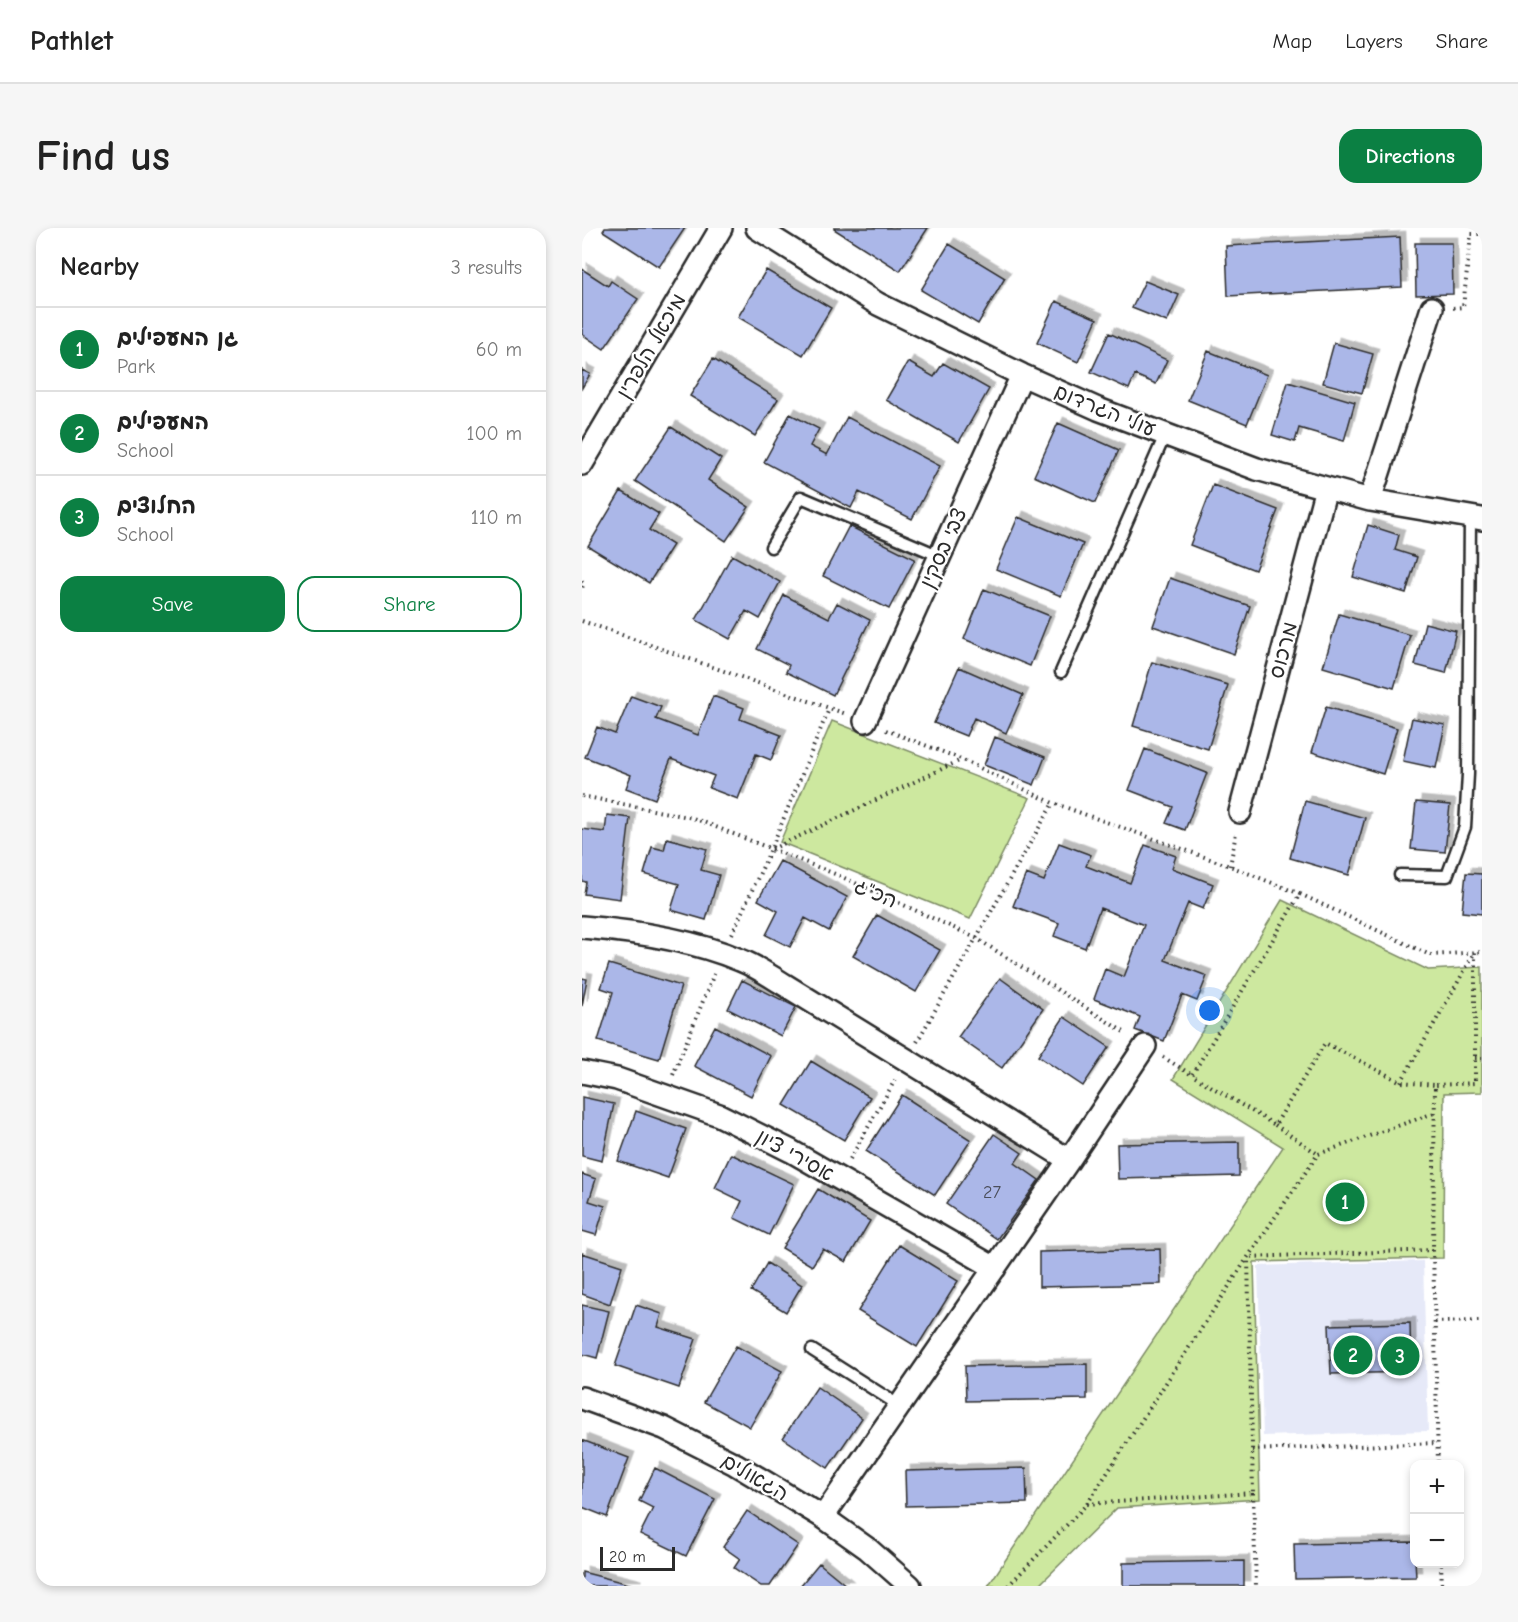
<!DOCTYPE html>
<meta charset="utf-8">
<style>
:root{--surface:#fff;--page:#f6f6f6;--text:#222;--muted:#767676;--line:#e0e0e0;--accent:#0b8043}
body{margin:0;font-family:"Comic Neue","Playpen Sans Hebrew",sans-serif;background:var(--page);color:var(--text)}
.controls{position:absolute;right:18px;bottom:18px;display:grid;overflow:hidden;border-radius:12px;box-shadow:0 3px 9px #0003}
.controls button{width:54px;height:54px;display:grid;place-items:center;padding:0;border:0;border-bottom:2px solid var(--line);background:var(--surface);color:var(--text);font:30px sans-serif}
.scale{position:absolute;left:18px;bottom:15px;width:75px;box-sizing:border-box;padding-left:6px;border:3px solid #2b2b2b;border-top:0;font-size:16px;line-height:21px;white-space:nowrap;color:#2b2b2b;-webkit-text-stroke:4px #fff;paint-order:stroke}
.you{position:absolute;left:628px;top:783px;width:21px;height:21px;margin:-15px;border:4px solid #fff;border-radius:50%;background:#1a73e8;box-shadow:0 0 0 9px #1a73e833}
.badge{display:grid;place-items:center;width:39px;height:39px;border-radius:50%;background:var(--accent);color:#fff;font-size:20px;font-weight:700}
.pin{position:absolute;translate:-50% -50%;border:3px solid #fff;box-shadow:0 2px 6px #0006}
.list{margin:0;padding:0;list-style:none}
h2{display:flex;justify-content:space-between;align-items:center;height:78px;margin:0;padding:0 24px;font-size:26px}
h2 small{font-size:20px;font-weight:400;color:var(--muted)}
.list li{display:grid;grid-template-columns:39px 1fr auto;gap:18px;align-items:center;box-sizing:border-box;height:84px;padding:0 24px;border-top:2px solid var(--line)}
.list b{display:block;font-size:22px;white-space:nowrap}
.list p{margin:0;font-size:20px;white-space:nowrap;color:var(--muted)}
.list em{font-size:20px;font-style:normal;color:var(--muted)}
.actions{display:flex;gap:12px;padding:18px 24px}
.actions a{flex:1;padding:14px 0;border:2px solid var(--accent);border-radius:18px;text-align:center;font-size:21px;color:var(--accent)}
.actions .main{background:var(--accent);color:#fff}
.map{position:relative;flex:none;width:900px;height:1358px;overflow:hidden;border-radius:18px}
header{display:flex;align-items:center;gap:36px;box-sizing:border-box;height:84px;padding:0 30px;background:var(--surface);border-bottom:2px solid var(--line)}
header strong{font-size:28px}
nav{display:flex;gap:33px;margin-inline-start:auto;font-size:21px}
.intro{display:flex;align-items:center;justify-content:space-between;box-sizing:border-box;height:144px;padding:0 36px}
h1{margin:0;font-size:42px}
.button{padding:15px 27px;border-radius:18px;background:var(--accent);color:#fff;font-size:21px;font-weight:700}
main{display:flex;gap:36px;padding:0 36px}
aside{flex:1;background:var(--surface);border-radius:18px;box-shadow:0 3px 9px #0003}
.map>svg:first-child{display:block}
.built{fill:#e6e9f8}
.green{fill:#cde89f;stroke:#7c8a65;stroke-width:1.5}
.building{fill:#abb7e8;stroke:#2b2b2b;stroke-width:1.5;filter:url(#shadow)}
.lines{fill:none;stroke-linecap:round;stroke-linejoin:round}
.service-casing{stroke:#2b2b2b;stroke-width:15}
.minor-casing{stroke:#2b2b2b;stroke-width:26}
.path{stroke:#2b2b2b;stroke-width:4;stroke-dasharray:1.5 4.5;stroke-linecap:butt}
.service{stroke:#fff;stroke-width:10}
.minor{stroke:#fff;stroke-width:21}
.labels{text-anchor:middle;stroke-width:4.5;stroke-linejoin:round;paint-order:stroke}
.number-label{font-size:18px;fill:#4b4e5a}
.street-label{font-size:21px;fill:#2b2b2b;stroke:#fff}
</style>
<header>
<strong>Pathlet</strong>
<nav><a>Map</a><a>Layers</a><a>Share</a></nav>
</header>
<div class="intro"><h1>Find us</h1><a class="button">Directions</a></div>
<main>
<aside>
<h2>Nearby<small>3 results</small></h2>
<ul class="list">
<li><span class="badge">1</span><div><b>גן המעפילים</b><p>Park</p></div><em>60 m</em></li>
<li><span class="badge">2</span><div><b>המעפילים</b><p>School</p></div><em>100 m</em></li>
<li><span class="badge">3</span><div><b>החלוצים</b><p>School</p></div><em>110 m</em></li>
</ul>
<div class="actions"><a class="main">Save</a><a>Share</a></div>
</aside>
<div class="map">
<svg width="900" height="1358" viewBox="0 0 900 1358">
<defs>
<filter id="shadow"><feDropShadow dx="5.5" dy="-5.5" stdDeviation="0" flood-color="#0004"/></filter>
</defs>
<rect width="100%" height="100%" fill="#fff"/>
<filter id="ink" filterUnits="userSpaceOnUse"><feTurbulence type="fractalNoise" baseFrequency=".0167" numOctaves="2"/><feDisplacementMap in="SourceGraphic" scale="12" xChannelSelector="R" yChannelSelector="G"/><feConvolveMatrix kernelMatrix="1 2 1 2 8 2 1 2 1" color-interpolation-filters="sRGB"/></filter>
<g filter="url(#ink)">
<path class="built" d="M841,1033L846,1203L681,1208L676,1038Z"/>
<path class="green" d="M250,493L448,570L388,691L198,614Z
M700,672L846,742L900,739V864L862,865L861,1030L672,1034L678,1271L535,1280L456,1358H406L701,919L591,851Z"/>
<path class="building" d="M23,0H103L77,39L21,3Z
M252,0H346L318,43L252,1Z
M818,9L820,59L646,68L644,18Z
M833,15H870L871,66L834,67Z
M367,16L423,50L396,96L339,62Z
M0,41L26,58L29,53L56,71L22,121L0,106Z
M184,42L249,80L221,127L156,89Z
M563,53L597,67L585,94L550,80Z
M474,73L515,91L496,134L455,115Z
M527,105L585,132L574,156L553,147L547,161L509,144Z
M752,115L791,126L780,165L741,155Z
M626,123L685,147L665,196L606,172Z
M131,131L196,171L173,208L108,168Z
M326,134L352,149L361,135L407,161L377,214L304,172Z
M0,142L8,146L0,160Z
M706,154L773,174L762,213L717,200L713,214L690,207Z
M208,186L237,201L228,218L245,227L265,189L358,238L330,291L277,264L269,280L182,234Z
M476,195L537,222L513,275L452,248Z
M89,199L139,231L126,252L167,279L144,313L53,253Z
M631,257L696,282L673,342L608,317Z
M39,263L77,286L67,302L91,317L67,355L6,318Z
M436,289L501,316L479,368L414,341Z
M786,297L817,307L813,322L835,329L824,365L771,349Z
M267,298L333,331L307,381L241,348Z
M150,327L198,354L178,391L164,383L148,411L114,392Z
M588,350L668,378L652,426L571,398Z
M402,361L468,388L448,438L382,411Z
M202,367L247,390L255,375L288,392L251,467L204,444L207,437L175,421Z
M757,386L828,407L812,460L741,439Z
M843,395L874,403L864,445L833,437Z
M570,434L646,457L626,521L551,498Z
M377,439L441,467L424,505L392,490L384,508L352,495Z
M49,468L79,479L74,491L116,507L131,468L162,480L158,491L199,507L189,532L174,526L156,571L127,560L132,548L89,531L73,571L44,560L49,547L3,529L15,499L33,506Z
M744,479L815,500L801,546L730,524Z
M830,490L863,497L854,540L821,533Z
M413,509L463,529L452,557L402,537Z
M563,521L625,545L603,602L584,595L591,579L547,562Z
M723,573L783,590L767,647L708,630Z
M834,574L868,577L863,624L829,621Z
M25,587L48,590L38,671L2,666L4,654L0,653V601L23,604Z
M85,610L125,621L119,642L137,647L124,692L89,682L97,656L62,646L70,619L82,622Z
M477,615L509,627L504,638L548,655L563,617L594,628L590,640L631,656L621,681L606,675L583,732L625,748L615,773L600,767L582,813L553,802L558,789L512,771L523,741L542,749L562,697L518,680L503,720L472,708L477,695L431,678L444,646L462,653Z
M198,633L265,669L247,703L223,690L208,719L184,707L196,683L176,672Z
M884,645L900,646V686L880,684Z
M295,687L358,722L334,764L271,728Z
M27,736L99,758L77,831L16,813L31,764L19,760Z
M0,750L5,751L0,778Z
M418,750L461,781L420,840L376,809Z
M160,752L214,779L199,808L146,781Z
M482,789L527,819L501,858L456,828Z
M133,798L189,828L169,868L112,838Z
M229,833L288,869L262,912L202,877Z
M320,867L389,912L353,967L284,923Z
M0,869L32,876L20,933L0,928Z
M54,883L104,901L86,950L36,933Z
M412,906L440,925L433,935L457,952L415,1011L364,976Z
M657,914V948L536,951L535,916Z
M149,926L212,956L187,1007L152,990L160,973L133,960Z
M0,946L14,951L7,973L23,978L14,1007L0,1003Z
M236,961L288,993L264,1034L241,1021L230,1038L200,1020Z
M317,1017L376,1053L335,1119L276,1083Z
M578,1021L579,1056L457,1059V1024Z
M0,1025L40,1038L28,1076L0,1066Z
M185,1035L220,1057L204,1084L169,1063Z
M0,1077L27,1083L15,1130L0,1126Z
M54,1077L80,1086L76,1099L114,1111L97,1160L33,1138Z
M828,1095L829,1144L749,1146L747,1097Z
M154,1118L200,1143L168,1199L122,1174Z
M505,1136V1171L384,1173L383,1138Z
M235,1159L280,1190L246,1240L201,1210Z
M0,1212L47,1230L25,1289L0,1279Z
M73,1240L133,1271L104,1328L58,1306L71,1280L57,1273Z
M444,1240L445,1275L324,1278L323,1243Z
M165,1283L216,1317L188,1358H179L152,1340L158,1331L141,1319Z
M832,1314L834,1349L713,1351L712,1316Z
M662,1333V1358H541V1335Z
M237,1335L265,1358H218Z
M0,1344L55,1358H0Z"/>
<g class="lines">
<defs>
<path id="service" d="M189,319L219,269L358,328
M479,444L583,207
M818,647L865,648L883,599L886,546L888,289
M230,1122L318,1178"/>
<path id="minor" d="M175,0L296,76L440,147L516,181L675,241L788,272L900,291
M0,236L139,0
M788,272L850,80
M283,493L440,147
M658,584L744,260
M0,699C51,703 111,712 158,732C174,738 188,748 203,757L487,932
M0,844L35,851L137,887L209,923L413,1040
M0,1170L82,1200L153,1236L241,1289L286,1321L328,1358
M241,1289L487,932L563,818"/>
</defs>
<use href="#service" class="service-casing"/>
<use href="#minor" class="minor-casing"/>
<path class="path" d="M871,80L881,79L889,6H900
M0,353L2,355L0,360
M0,393L264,486
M304,502L379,531L471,575L648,638L718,666L610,847L693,897L743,815L819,854L853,857L851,1022L666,1029
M0,568L111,590L258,648L394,710L545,806
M190,621L379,532
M648,638L654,605
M718,666L848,727L900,724
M150,706L189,621L247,481
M335,814L471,575
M581,829L610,847
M893,830H900
M91,847L132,746
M819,854L893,724V855L854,857
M693,897L736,926
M268,931L313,852
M851,1022L856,1236
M853,1094L900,1093
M670,1222L855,1215
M671,1265L674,1358
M505,1276L666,1029L736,926L852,885
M859,1336L860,1358
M426,1358L505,1276L671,1265L666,1030"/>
<use href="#service" class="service"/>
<use href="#minor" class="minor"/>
</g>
</g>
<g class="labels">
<g class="number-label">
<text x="410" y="970">27</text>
</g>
<g class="street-label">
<text transform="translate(69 118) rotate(-60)" y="7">מיכאל הלפרין</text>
<text transform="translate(523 182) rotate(22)" y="7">עולי הגרדום</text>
<text transform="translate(361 320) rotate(-66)" y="7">צבי בסקין</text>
<text transform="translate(701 422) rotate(-75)" y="7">מרכוס</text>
<text transform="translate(294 665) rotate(24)" y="7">הכ"ג</text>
<text transform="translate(213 927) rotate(29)" y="7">אסירי ציון</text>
<text transform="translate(173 1249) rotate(30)" y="7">הגאולים</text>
</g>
</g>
</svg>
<div class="controls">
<button>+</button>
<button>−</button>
</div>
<div class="scale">20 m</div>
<div class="you"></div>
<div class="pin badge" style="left:763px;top:974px">1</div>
<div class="pin badge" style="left:771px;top:1127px">2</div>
<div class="pin badge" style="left:818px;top:1128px">3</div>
</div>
</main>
